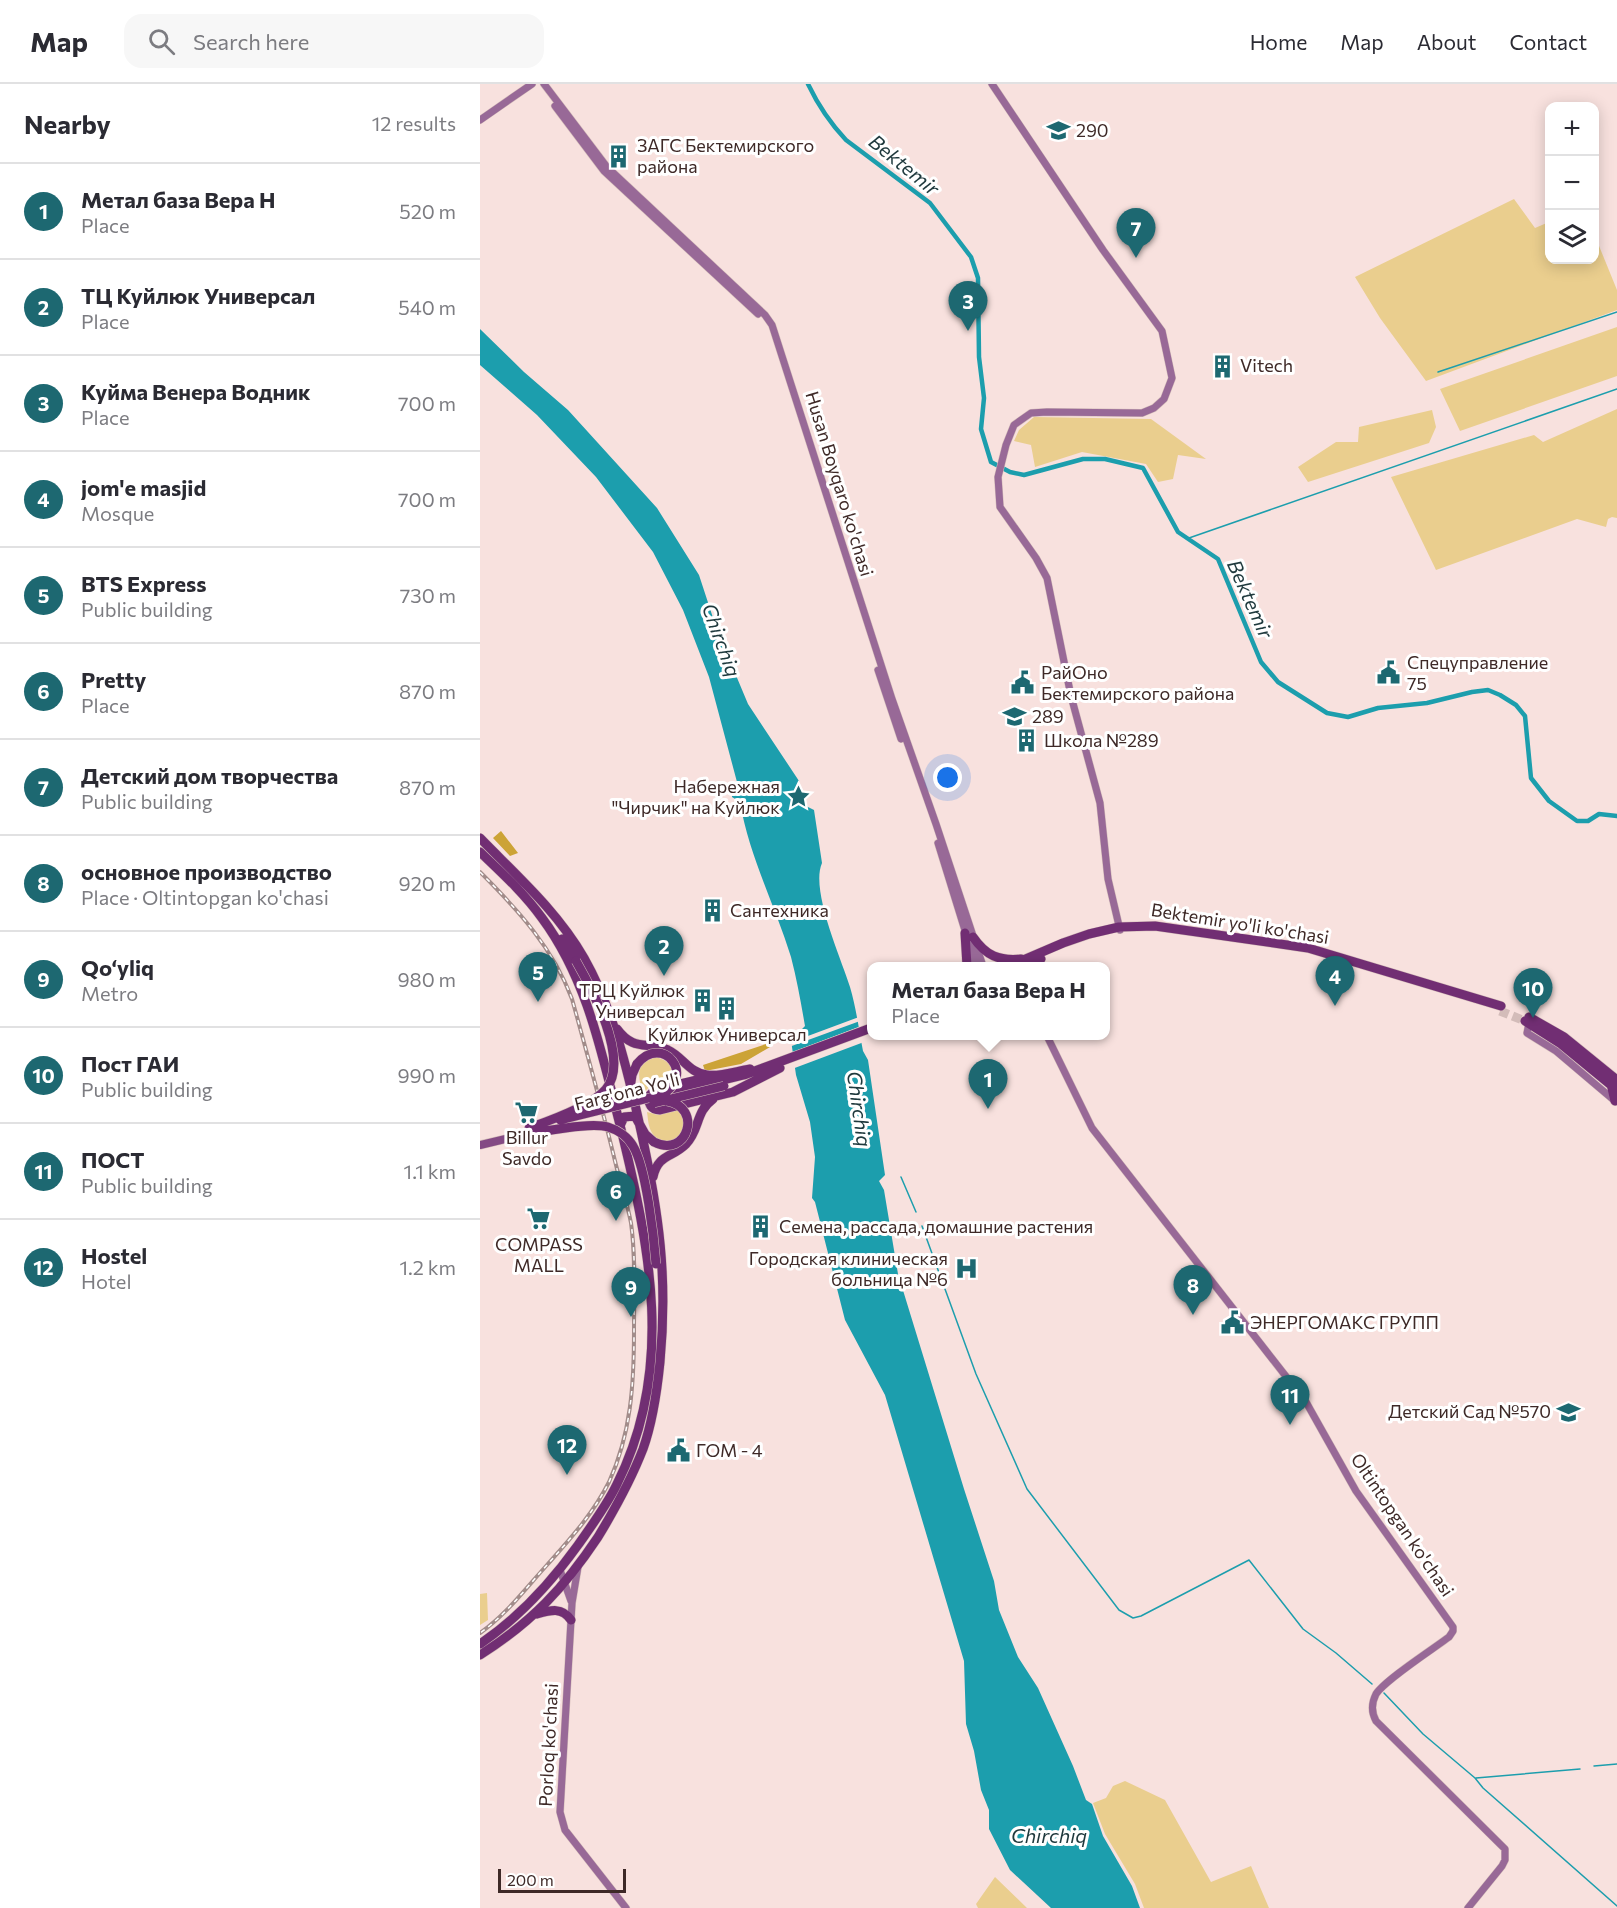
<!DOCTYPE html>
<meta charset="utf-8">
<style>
:root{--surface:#fff;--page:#f7f7f7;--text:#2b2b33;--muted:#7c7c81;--line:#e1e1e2;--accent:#1d6871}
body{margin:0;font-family:Commissioner,sans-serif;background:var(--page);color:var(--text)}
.controls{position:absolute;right:18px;top:18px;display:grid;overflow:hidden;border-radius:12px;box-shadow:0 3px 15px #0003}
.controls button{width:54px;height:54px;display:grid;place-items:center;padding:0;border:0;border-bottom:2px solid var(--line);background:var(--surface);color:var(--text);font:30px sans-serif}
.scale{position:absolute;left:18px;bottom:15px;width:128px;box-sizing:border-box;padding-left:6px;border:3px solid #3e2927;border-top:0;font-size:16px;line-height:21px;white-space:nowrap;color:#3e2927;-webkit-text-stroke:4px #fff;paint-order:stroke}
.you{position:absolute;left:468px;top:694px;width:21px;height:21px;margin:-15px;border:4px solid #fff;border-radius:50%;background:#1a73e8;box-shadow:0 0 0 9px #1a73e833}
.badge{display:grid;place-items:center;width:39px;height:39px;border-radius:50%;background:var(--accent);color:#fff;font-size:20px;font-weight:700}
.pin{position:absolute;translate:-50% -50px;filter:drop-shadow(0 2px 3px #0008)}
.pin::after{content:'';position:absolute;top:32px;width:21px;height:18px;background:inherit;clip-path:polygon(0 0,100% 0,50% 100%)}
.popup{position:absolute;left:387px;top:878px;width:243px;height:78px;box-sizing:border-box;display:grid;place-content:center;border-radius:12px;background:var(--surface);filter:drop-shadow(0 2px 4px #0005);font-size:20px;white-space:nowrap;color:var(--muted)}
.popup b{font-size:22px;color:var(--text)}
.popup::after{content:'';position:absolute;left:50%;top:100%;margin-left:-12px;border:12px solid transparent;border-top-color:var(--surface)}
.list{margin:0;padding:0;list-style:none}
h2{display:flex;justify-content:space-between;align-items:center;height:78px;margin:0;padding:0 24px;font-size:26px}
h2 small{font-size:20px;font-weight:400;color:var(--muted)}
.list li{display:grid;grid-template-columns:39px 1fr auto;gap:18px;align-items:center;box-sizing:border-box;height:96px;padding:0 24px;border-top:2px solid var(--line)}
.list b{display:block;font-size:22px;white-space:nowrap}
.list p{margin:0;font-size:20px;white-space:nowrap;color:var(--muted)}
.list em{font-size:20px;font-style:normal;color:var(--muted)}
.icon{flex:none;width:33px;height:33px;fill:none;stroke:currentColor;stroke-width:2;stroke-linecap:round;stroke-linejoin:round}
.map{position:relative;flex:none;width:1137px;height:1824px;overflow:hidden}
header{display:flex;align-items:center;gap:36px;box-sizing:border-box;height:84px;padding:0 30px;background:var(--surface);border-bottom:2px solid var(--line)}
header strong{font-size:28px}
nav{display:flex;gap:33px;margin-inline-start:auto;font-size:21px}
.search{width:420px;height:54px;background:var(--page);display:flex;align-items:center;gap:15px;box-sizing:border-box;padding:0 21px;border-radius:18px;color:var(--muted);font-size:22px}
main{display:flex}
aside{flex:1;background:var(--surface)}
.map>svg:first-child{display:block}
.green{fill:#eace8e}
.forest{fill:#cca336}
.water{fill:#1c9ead}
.pier{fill:#f8e1de}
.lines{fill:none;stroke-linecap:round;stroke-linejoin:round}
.stream{stroke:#1c9ead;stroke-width:1.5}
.canal{stroke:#1c9ead;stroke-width:4.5}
.highway-tunnel{stroke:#d3bcb9;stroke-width:9;stroke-dasharray:9 4.5;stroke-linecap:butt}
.secondary-casing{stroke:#d3bcb9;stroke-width:8}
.primary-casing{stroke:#d3bcb9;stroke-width:9}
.highway-casing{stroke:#d3bcb9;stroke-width:10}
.secondary{stroke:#986997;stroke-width:7}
.primary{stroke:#844a84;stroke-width:8}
.highway{stroke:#712e73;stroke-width:9}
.rail-casing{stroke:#a28c8a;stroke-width:4}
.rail{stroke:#fff;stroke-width:1.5;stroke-dasharray:4.5;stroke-linecap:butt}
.highway-bridge-casing{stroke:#d3bcb9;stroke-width:10;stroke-linecap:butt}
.highway-bridge{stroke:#712e73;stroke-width:9}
.labels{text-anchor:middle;stroke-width:6;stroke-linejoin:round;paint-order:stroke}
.poi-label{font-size:18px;fill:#3e2927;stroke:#fff;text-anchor:start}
.street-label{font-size:18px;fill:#3e2927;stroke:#fff}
.water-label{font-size:20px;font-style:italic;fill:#1f393d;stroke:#fff}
</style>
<header>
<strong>Map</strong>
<div class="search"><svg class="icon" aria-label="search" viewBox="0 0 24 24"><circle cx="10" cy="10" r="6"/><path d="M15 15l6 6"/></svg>Search here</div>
<nav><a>Home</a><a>Map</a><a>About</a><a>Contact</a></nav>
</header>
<main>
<aside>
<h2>Nearby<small>12 results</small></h2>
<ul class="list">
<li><span class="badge">1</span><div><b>Метал база Вера Н</b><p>Place</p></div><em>520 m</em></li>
<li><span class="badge">2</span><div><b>ТЦ Куйлюк Универсал</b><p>Place</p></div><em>540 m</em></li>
<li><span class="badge">3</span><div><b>Куйма Венера Водник</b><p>Place</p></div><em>700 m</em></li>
<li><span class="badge">4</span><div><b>jom'e masjid</b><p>Mosque</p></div><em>700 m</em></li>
<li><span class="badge">5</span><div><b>BTS Express</b><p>Public building</p></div><em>730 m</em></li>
<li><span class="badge">6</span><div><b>Pretty</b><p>Place</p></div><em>870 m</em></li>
<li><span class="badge">7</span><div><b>Детcкий дом творчества</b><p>Public building</p></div><em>870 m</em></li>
<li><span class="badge">8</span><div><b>основное производство</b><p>Place · Oltintopgan ko'chasi</p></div><em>920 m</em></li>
<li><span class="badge">9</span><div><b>Qo‘yliq</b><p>Metro</p></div><em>980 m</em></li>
<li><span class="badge">10</span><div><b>Пост ГАИ</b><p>Public building</p></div><em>990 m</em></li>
<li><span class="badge">11</span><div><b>ПОСТ</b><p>Public building</p></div><em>1.1 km</em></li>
<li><span class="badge">12</span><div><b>Hostel</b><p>Hotel</p></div><em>1.2 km</em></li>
</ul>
</aside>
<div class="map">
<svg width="1137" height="1824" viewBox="0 0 1137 1824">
<rect width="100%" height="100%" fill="#f8e1de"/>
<path class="green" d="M1034,115L1055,144L1069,138L1070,176H1114L1115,152L1137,206V226L946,297L900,234L875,193Z
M1137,243V292L980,347L960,305Z
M1137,325V434L1132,433L1128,435L1126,443L1097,435L956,486L911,393L1054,351L1063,358Z
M952,326L956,343L949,359L828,398L818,383L856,358H878L879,343Z
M554,333L671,335L726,375L698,371L693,395L678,398L666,380L602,368L555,383L551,361L534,357L539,346Z
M176,973C190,977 193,982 192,997L169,1003L163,1010C158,991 154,980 176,973Z
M200,1026C214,1053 182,1069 171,1047C168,1041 168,1034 167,1028L178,1031Z
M7,1509L8,1536L0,1541V1510Z
M645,1697L685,1716L731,1798L771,1782L789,1824H664L655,1800L625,1750L613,1719L626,1714L633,1702Z
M515,1793L547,1824H498L496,1820Z"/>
<path class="forest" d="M21,747L38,769L30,772L13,754Z
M289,959L290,963L261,980L225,987L223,981Z"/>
<path class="water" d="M0,245L44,288L88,326L177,424L219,491L237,546L268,620L319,697L315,709L318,718L334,726L342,779C330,806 361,874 370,903C376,923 379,946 383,967L388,976L405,1091L399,1097L404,1106L418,1190L484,1405L514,1497L519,1526L538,1573L558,1604L593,1682L606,1716L612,1720L623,1752L652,1802L660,1824H571L530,1786L509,1745V1726L501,1706L494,1667L486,1640L484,1577L405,1311L365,1236L335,1118L332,1114L335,1073L330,1038L316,991L311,956L325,942C321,919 317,896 311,873C295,821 269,772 260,718L252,713V707L257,698L229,593L203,526L173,468L116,393L57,331L0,281Z"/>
<path class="pier" d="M379,933L380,937L309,963V959Z
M381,942L384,958L312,985L310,969Z"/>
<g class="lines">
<path class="stream" d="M958,288L1137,228
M709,454L1137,305
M421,1093L436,1128
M442,1142L496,1290L547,1405L639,1526L653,1534L661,1532L769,1476L823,1545L856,1569L892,1600
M904,1609L943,1650L995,1694L1003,1704L1137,1822
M1114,1682L1137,1680
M996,1694L1100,1685"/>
<path class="canal" d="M328,0C338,21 350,39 366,56L450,119L491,173L498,194L499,273L504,314L501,345L511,378L530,388L544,391L603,375H625L663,384L698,448L738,475L781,578L798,598L847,629L868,633L898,624L947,619L992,608L1008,606L1020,611L1036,621L1045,632L1051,694L1069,717L1097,737H1108L1119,730L1137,732"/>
<path class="highway-tunnel" d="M1020,927L1045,937"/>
<defs>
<path id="secondary" d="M64,0L127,83L285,231L292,241L412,615L456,740L503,882
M512,0L623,166L682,247L692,294L684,315L674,324L662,329L567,328L551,329L534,341L526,361L518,393L520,423L556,474L567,494L591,612L620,719L628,795L640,846
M75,22L124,87L278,230
M0,36L52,0
M398,586L421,655
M458,759L496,882
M1049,939L1047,949L1076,967L1135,1017
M567,952L612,1044L826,1318L876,1407L973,1543V1547L969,1553C953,1565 905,1596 896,1610C891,1620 891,1628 896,1637L1025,1765V1776L1022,1782L988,1824
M98,1483L92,1519L80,1728L85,1746L146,1824
M80,1486L91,1517"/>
<path id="primary" d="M0,1061L50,1049"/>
<path id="highway" d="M0,754C37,792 77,827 104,874C134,927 148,988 161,1047C179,1129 188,1193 180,1278C177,1308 173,1337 163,1365C151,1396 135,1425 118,1453C84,1504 52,1538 0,1571
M0,768C22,789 44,809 62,834C108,896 122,971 141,1045C170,1164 195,1284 137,1400C127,1421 112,1441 98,1461C70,1500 40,1533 0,1560
M485,849L487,882
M493,853C506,872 519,877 541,875
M82,855L96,877
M529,882L583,859L609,850L639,843L675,842L828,864L1021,922
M552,882L561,875
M1049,933L1084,953L1137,996
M1045,937L1081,960L1137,1006
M137,945C154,968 167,957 188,966C203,973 209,989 227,991C240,993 257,987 270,985
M234,992L175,1006L169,1012C168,1020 171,1026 180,1026L253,1008L300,984
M1131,1000L1135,1017
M132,1008L140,1014L149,1011L152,991L157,980
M181,1011L264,991L391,944
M140,1042L144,1033L155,1032L165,1050L174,1058
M173,1093C178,1070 192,1074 206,1060C220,1046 215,1028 233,1015
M57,1530C71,1526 82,1523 91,1536"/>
</defs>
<use href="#secondary" class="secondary-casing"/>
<use href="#primary" class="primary-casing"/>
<use href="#highway" class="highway-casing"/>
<use href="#secondary" class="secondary"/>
<use href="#primary" class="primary"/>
<use href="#highway" class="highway"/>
<defs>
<path id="rail" d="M0,788C38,826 73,864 92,915C107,969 122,1023 135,1077C140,1098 147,1118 151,1139C156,1174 154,1212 154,1247C154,1300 151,1350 129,1398C113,1430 90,1455 67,1481C46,1504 26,1531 0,1549"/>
</defs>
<use href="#rail" class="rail-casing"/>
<use href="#rail" class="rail"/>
<defs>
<path id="highway-bridge" d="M174,1019L244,1002
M80,1036L181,1011C217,992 183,949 157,980
M49,1044C69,1037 113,1021 126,1005C150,976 112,905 96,877
M50,1049C69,1047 110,1038 128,1043C138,1046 148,1053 153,1062C166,1083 174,1154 176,1180
M174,1058C208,1075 223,1023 187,1017"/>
</defs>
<use href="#highway-bridge" class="highway-bridge-casing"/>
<use href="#highway-bridge" class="highway-bridge"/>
</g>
<defs>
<symbol id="school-bare" viewBox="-9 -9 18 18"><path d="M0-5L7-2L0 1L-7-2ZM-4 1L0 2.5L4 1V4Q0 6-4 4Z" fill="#1d6871" stroke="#fff" stroke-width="2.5" paint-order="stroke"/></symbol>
<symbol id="building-bare" viewBox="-9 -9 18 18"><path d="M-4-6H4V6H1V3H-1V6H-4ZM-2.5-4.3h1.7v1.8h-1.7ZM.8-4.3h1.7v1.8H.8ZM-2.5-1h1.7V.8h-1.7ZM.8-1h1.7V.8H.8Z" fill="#1d6871" stroke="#fff" stroke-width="2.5" paint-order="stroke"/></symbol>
<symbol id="civic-bare" viewBox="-9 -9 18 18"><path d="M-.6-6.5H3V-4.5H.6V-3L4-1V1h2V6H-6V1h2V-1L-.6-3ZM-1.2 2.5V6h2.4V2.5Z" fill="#1d6871" stroke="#fff" stroke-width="2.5" paint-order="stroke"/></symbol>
<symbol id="sight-bare" viewBox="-9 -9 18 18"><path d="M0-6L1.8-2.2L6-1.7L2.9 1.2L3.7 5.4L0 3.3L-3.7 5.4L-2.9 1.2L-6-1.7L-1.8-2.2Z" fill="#1d6871" stroke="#fff" stroke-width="2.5" paint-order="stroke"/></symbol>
<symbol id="supermarket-bare" viewBox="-9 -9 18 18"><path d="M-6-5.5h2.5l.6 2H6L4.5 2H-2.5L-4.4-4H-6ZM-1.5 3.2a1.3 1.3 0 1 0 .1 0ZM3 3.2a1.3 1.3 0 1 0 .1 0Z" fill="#1d6871" stroke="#fff" stroke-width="2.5" paint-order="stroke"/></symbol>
<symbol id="hospital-bare" viewBox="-9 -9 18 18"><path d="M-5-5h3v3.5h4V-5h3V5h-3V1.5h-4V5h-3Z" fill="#1d6871" stroke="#fff" stroke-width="2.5" paint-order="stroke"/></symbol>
</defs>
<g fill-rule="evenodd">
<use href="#school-bare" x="562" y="30" width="33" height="33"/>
<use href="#building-bare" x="122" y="56" width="33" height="33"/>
<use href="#building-bare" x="726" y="266" width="33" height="33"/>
<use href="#civic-bare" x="892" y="572" width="33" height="33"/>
<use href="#civic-bare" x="526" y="582" width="33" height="33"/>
<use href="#school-bare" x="518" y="616" width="33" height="33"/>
<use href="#building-bare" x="530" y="640" width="33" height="33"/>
<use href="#sight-bare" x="302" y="696" width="33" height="33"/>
<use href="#building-bare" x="216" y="810" width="33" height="33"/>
<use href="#building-bare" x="206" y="900" width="33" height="33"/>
<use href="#building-bare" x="230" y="908" width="33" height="33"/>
<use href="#supermarket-bare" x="30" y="1012" width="33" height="33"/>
<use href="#supermarket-bare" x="42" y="1118" width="33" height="33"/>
<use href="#building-bare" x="264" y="1126" width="33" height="33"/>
<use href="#hospital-bare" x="470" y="1168" width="33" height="33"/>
<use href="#civic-bare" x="736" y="1222" width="33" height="33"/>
<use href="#school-bare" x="1072" y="1312" width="33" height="33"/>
<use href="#civic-bare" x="182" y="1350" width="33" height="33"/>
</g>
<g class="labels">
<g class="poi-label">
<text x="596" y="53">290</text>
<text x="157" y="68">ЗАГС Бектемирского<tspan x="157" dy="21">района</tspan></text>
<text x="760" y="288">Vitech</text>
<text x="927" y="585">Спецуправление<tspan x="927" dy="21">75</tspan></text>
<text x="561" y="595">РайОно<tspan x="561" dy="21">Бектемирского района</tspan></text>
<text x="552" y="639">289</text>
<text x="564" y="663">Школа №289</text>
<text x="300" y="709" text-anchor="end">Набережная<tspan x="300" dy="21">"Чирчик" на Куйлюк</tspan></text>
<text x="250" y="833">Сантехника</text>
<text x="205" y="913" text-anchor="end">ТРЦ Куйлюк<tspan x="205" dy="21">Универсал</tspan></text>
<text x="247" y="957" text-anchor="middle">Куйлюк Универсал</text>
<text x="47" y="1060" text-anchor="middle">Billur<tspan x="47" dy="21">Savdo</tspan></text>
<text x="299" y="1149">Семена, рассада, домашние растения</text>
<text x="59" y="1167" text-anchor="middle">COMPASS<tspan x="59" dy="21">MALL</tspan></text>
<text x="468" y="1181" text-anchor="end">Городская клиническая<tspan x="468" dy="21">больница №6</tspan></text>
<text x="770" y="1245">ЭНЕРГОМАКС ГРУПП</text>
<text x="1071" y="1334" text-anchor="end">Детский Сад №570</text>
<text x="216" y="1373">ГОМ - 4</text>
</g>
<g class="street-label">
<text transform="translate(359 400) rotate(73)" y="6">Husan Boyqaro ko'chasi</text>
<text transform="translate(760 840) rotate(9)" y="6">Bektemir yo'li ko'chasi</text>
<text transform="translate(147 1008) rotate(-14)" y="6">Farg'ona Yo'li</text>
<text transform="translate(922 1441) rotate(56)" y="6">Oltintopgan ko'chasi</text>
<text transform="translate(69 1661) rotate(-87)" y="6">Porloq ko'chasi</text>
</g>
<g class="water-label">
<text transform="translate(424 81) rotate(39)" y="7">Bektemir</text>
<text transform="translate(770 515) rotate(66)" y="7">Bektemir</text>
<text transform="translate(241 556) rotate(70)" y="7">Chirchiq</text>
<text transform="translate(379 1025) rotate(82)" y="7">Chirchiq</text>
<text x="569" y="1759">Chirchiq</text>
</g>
</g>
</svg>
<div class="controls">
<button>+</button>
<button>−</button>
<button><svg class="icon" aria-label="layers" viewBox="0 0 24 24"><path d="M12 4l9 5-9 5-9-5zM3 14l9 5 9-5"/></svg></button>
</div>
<div class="scale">200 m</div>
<div class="you"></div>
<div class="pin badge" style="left:508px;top:1025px">1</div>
<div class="popup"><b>Метал база Вера Н</b>Place</div>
<div class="pin badge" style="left:184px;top:892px">2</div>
<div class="pin badge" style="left:488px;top:247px">3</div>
<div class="pin badge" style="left:855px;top:922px">4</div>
<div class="pin badge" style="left:58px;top:918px">5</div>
<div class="pin badge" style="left:136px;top:1137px">6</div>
<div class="pin badge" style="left:656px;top:174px">7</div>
<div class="pin badge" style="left:713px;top:1231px">8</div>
<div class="pin badge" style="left:151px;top:1233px">9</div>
<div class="pin badge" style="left:1053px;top:934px">10</div>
<div class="pin badge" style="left:810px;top:1341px">11</div>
<div class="pin badge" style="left:87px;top:1391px">12</div>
</div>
</main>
